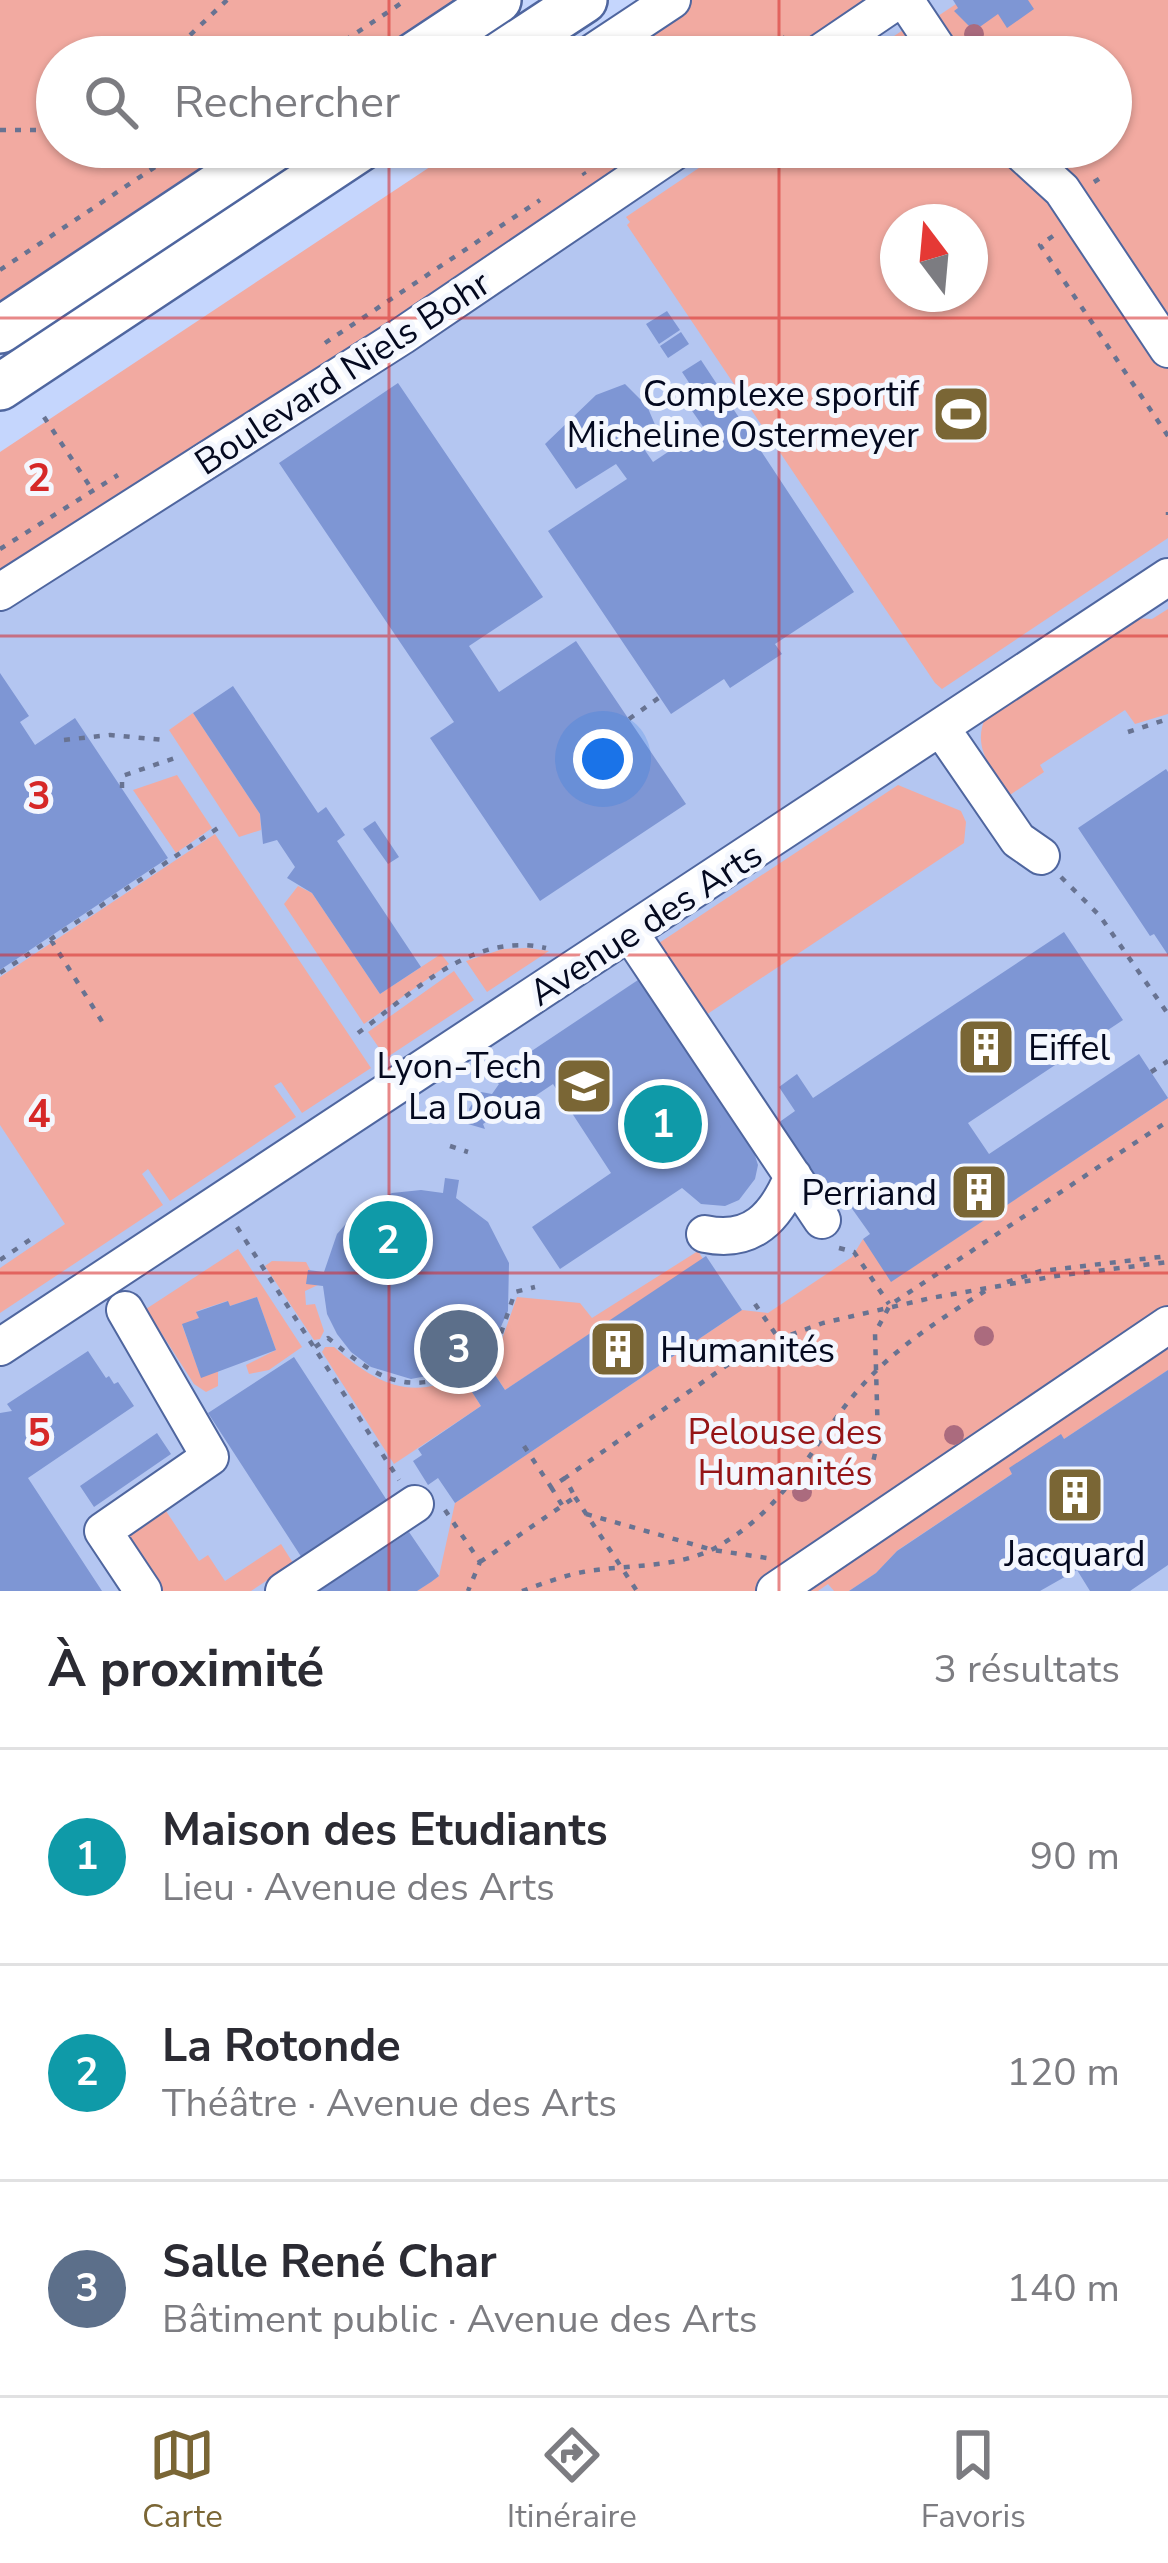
<!DOCTYPE html>
<html lang="fr">
<meta charset="utf-8">
<style>
:root{--surface:#fff;--page:#f7f7f7;--text:#2b2b33;--muted:#7c7c81;--line:#e1e1e2;--accent:#7a6635}
body{margin:0;font-family:"Nunito Sans",sans-serif;background:var(--page);color:var(--text)}
.compass{position:absolute;left:880px;top:204px;width:108px;height:108px;border-radius:50%;background:var(--surface);box-shadow:0 3px 9px #0004;rotate:344deg}
.you{position:absolute;left:603px;top:759px;width:42px;height:42px;margin:-30px;border:9px solid #fff;border-radius:50%;background:#1a73e8;box-shadow:0 0 0 18px #1a73e833}
.badge{display:grid;place-items:center;width:78px;height:78px;border-radius:50%;background:var(--accent);color:#fff;font-size:39px;font-weight:700}
.pin{position:absolute;translate:-50% -50%;border:6px solid #fff;box-shadow:0 3px 12px #0006}
.list{margin:0;padding:0;list-style:none}
h2{display:flex;justify-content:space-between;align-items:center;height:156px;margin:0;padding:0 48px;font-size:51px}
h2 small{font-size:39px;font-weight:400;color:var(--muted)}
.list li{display:grid;grid-template-columns:78px 1fr auto;gap:36px;align-items:center;box-sizing:border-box;height:216px;padding:0 48px;border-top:3px solid var(--line)}
.list b{display:block;font-size:45px;white-space:nowrap}
.list p{margin:0;font-size:39px;white-space:nowrap;color:var(--muted)}
.list em{font-size:39px;font-style:normal;color:var(--muted)}
.icon{flex:none;width:66px;height:66px;fill:none;stroke:currentColor;stroke-width:2;stroke-linecap:round;stroke-linejoin:round}
.map{position:relative;flex:none;width:1168px;height:1591px;overflow:hidden}
.search{position:absolute;background:var(--surface);box-shadow:0 3px 9px #0004;left:36px;right:36px;top:36px;height:132px;display:flex;align-items:center;gap:30px;box-sizing:border-box;padding:0 42px;border-radius:66px;color:var(--muted);font-size:45px}
.sheet{height:804px;background:var(--surface)}
nav{display:flex;justify-content:space-around;align-items:center;box-sizing:border-box;height:168px;border-top:3px solid var(--line);background:var(--surface);font-size:33px;color:var(--muted)}
nav a{display:grid;justify-items:center;gap:6px}
nav .on{color:var(--accent)}
.map>svg:first-child{display:block}
.built{fill:#b4c6f1;fill-rule:evenodd}
.green{fill:#f2aaa1;fill-rule:evenodd}
.building{fill:#7e96d4}
.lines{fill:none;stroke-linecap:round;stroke-linejoin:round}
.minor-casing{stroke:#4f669f;stroke-width:40}
.major-casing{stroke:#4f669f;stroke-width:50}
.path{stroke:#687392;stroke-width:4.5;stroke-dasharray:6 9;stroke-linecap:butt}
.minor{stroke:#fff;stroke-width:36}
.major{stroke:#fff;stroke-width:45}
.tree{fill:#ab6b7e}
.grid{fill:none;stroke:#d62828;stroke-width:3;stroke-opacity:0.55}
.labels{text-anchor:middle;stroke-width:10;stroke-linejoin:round;paint-order:stroke}
.street-label{font-size:36px;fill:#04091f;stroke:#f4f7fe}
.poi-label{font-size:36px;fill:#04091f;stroke:#f4f7fe;text-anchor:end}
.park-label{font-size:36px;fill:#951416;stroke:#f4f7fe}
.grid-label{font-size:39px;text-anchor:middle;font-weight:bold;fill:#d62828;stroke:#f4f7fe;stroke-width:10;stroke-linejoin:round;paint-order:stroke}
</style>
<div class="map">
<svg width="1168" height="1591" viewBox="0 0 1168 1591">
<rect width="100%" height="100%" fill="#c5d6fd"/>
<path class="built" d="M876,0H1168V1591H0V581L663,147H1111V57H793ZM898,222H970V294H898Z"/>
<path class="green" d="M0,0H474L388,57H57V147H253L0,314Z
M683,0H876L793,57H596Z
M962,0H1168V538L942,689L935,683L627,225L630,222L626,217L730,147H1111V57H863L906,28L911,34ZM898,222H970V294H898Z
M460,147H663L0,581V452Z
M1168,609V714L1135,724L1125,710L1040,765L1044,772L1010,795C992,769 971,748 986,716L1133,618L1152,619Z
M193,713L260,814L261,830L239,837L169,730Z
M177,775L212,828L176,853L133,790Z
M898,785L961,811L966,822L964,843L703,1017L656,945Z
M215,834L371,1068L302,1113L281,1082L274,1086L296,1117L170,1201L148,1169L142,1174L163,1205L0,1313V1268L65,1224L0,1125V977Z
M298,886L312,893L380,994L441,954L449,964L364,1024L284,904Z
M527,948L549,951L487,992L466,961L503,949Z
M454,971L474,1000L386,1058L368,1032Z
M1168,1098V1370L1064,1439L1010,1468L1012,1474L898,1550L876,1573L849,1591H834L828,1584L818,1591H417L439,1576L455,1503L742,1310L768,1313L852,1257L863,1239L892,1281Z
M238,1249L302,1347L269,1370L249,1374L246,1365L276,1350L257,1297L230,1306L227,1301L197,1311L199,1318L182,1325L201,1377L218,1371V1386L206,1392L194,1384L146,1309Z
M698,1251L703,1259L505,1390L485,1359L501,1342L517,1297L580,1303L592,1318Z
M272,1261L306,1262L318,1285L305,1291L306,1305L315,1304L324,1331L320,1339L314,1340L265,1266Z
M325,1347H334C373,1381 410,1403 461,1375L481,1406L394,1464L322,1352Z
M166,1511L199,1561L208,1555L225,1581L281,1544L293,1563L251,1591H162L127,1537Z"/>
<path class="building" d="M953,0H1028L1034,9L1007,28L998,14L974,31L954,11L958,8Z
M667,311L680,330L659,344L646,324Z
M681,332L689,344L668,358L660,346Z
M701,360L854,592L775,644L782,654L730,688L724,679L671,714L548,531L627,479L616,464L576,489L545,444L596,395L625,384L647,406L659,434L642,446L653,462L704,428L690,408L701,401L682,372Z
M398,383L543,597L469,646L499,692L576,641L686,804L540,901L430,738L454,722L279,463Z
M0,673L29,716L20,722L35,745L75,718L168,858L0,970Z
M233,686L318,813L326,807L345,835L337,841L421,967L380,994L312,893L287,878L295,867L277,840L263,844L260,814L193,713Z
M1166,769L1168,772V955L1154,934L1150,936L1078,828Z
M375,821L399,857L388,864L363,829Z
M1064,932L1123,1020L968,1123L989,1154L1139,1054L1168,1098L891,1282L863,1239L870,1234L848,1203L837,1211L778,1123L795,1111L779,1087L797,1074L813,1098Z
M641,978L751,1143L758,1165L755,1179L739,1200L725,1206L701,1204L682,1188L560,1269L532,1227L611,1173L553,1084L498,1121L492,1118L483,1124L485,1129L468,1124L472,1121L469,1109L474,1101L470,1096L481,1092L492,1094L499,1084L491,1078Z
M445,1178L459,1180L456,1198L488,1222L509,1263L508,1311L498,1333L481,1354L505,1390L706,1256L742,1310L455,1503L438,1478L428,1485L413,1461L422,1455L418,1449L481,1406L458,1370L411,1379L371,1367L351,1352L337,1334L327,1314L323,1286L306,1284L308,1270L324,1272L337,1234L359,1209L392,1193L421,1190L443,1193Z
M257,1297L276,1350L201,1378L182,1324L199,1318L196,1312L228,1301L230,1306Z
M88,1351L106,1378L109,1376L114,1384L118,1382L134,1406L28,1478L102,1591H0V1413L12,1411L7,1404Z
M294,1357L388,1502L302,1558L208,1413Z
M1168,1370V1565L1130,1591H1090L1077,1570L1040,1591H849L876,1573L897,1551L1012,1474L1009,1468L1061,1434L1064,1439Z
M157,1433L171,1454L94,1507L80,1486Z
M409,1532L439,1576L431,1582L417,1591H319Z"/>
<g class="lines">
<defs>
<path id="minor" d="M905,0L943,57
M586,57L672,0
M814,57L898,0
M1015,147L1062,190L1168,349
M0,592L402,336L681,147
M941,728L1018,840L1041,856
M630,933L822,1220
M705,1234C752,1244 776,1217 793,1176
M125,1310L210,1457L103,1531L143,1591
M0,1347L1168,577
M284,1591L415,1504
M775,1591L1168,1325"/>
<path id="major" d="M412,57L498,0
M497,57L584,0
M0,330L276,147
M0,387L362,147"/>
</defs>
<use href="#minor" class="minor-casing"/>
<use href="#major" class="major-casing"/>
<path class="path" d="M151,57L187,38L227,0
M320,57L406,0
M755,57L787,36
M0,130H57
M567,147L585,175
M1094,182L1105,175
M1053,236L1040,245L1168,436
M0,270L185,147
M325,343L540,200
M44,417L93,491
M1168,512V515
M0,549L118,475
M629,719L660,697
M1128,732L1168,719
M64,740L110,735L164,740
M122,788V776L175,758
M1061,877L1100,916L1168,1014
M51,940L103,1023
M0,973L221,826
M358,1033C413,993 472,931 546,948
M1151,1072L1168,1061
M450,1146L468,1152
M237,1227L399,1480
M839,1248L854,1252L889,1304
M0,1260L37,1235
M1007,1282L1041,1271L1168,1256
M755,1304L779,1339
M315,1347L328,1338C371,1373 402,1398 459,1372
M483,1357L500,1336L515,1292L535,1287
M524,1446L551,1487L565,1478
M551,1487L562,1505
M867,1489L878,1440L875,1333L890,1305L1168,1121
M575,1497L637,1591
M445,1510L480,1562L468,1591
M586,1514L713,1550L767,1558
M480,1562L575,1497L565,1478L733,1361L779,1339L823,1323L931,1298L1056,1276L1168,1262
M522,1591C542,1584 562,1576 583,1572C627,1564 677,1569 717,1547C799,1500 814,1432 875,1372C907,1340 947,1315 985,1291"/>
<use href="#minor" class="minor"/>
<use href="#major" class="major"/>
</g>
<g class="tree">
<circle cx="974" cy="34" r="10"/>
<circle cx="984" cy="1336" r="10"/>
<circle cx="954" cy="1435" r="10"/>
<circle cx="802" cy="1492" r="10"/>
</g>
<path class="grid" d="M389,0V57M779,0V57M389,147V1591M779,147V1591M0,318H1168M0,636H1168M0,955H1168M0,1273H1168"/>
<defs>
<symbol id="stadium-square" viewBox="-11 -11 22 22"><rect x="-9" y="-9" width="18" height="18" rx="4" fill="#7a6635" stroke="#f4f7fe"/><path d="M0-5a6.5 5 0 1 0 0 10a6.5 5 0 1 0 0-10ZM-3.5-1.8h7v3.6h-7Z" fill="#fff"/></symbol>
<symbol id="building-square" viewBox="-11 -11 22 22"><rect x="-9" y="-9" width="18" height="18" rx="4" fill="#7a6635" stroke="#f4f7fe"/><path d="M-4-6H4V6H1V3H-1V6H-4ZM-2.5-4.3h1.7v1.8h-1.7ZM.8-4.3h1.7v1.8H.8ZM-2.5-1h1.7V.8h-1.7ZM.8-1h1.7V.8H.8Z" fill="#fff"/></symbol>
<symbol id="university-square" viewBox="-11 -11 22 22"><rect x="-9" y="-9" width="18" height="18" rx="4" fill="#7a6635" stroke="#f4f7fe"/><path d="M0-5L7-2L0 1L-7-2ZM-4 1L0 2.5L4 1V4Q0 6-4 4Z" fill="#fff"/></symbol>
</defs>
<g fill-rule="evenodd">
<use href="#stadium-square" x="928" y="381" width="66" height="66"/>
<use href="#building-square" x="953" y="1014" width="66" height="66"/>
<use href="#university-square" x="551" y="1053" width="66" height="66"/>
<use href="#building-square" x="946" y="1159" width="66" height="66"/>
<use href="#building-square" x="585" y="1316" width="66" height="66"/>
<use href="#building-square" x="1042" y="1462" width="66" height="66"/>
</g>
<g class="labels">
<g class="street-label">
<text transform="translate(342 372) rotate(-33)" y="13">Boulevard Niels Bohr</text>
<text transform="translate(645 923) rotate(-33)" y="13">Avenue des Arts</text>
</g>
<g class="poi-label">
<text x="919" y="406">Complexe sportif<tspan x="919" dy="41">Micheline Ostermeyer</tspan></text>
<text x="1028" y="1060" text-anchor="start">Eiffel</text>
<text x="542" y="1078">Lyon-Tech<tspan x="542" dy="41">La Doua</tspan></text>
<text x="937" y="1205">Perriand</text>
<text x="660" y="1362" text-anchor="start">Humanités</text>
<text x="1075" y="1566" text-anchor="middle">Jacquard</text>
</g>
<g class="park-label">
<text x="785" y="1444">Pelouse des<tspan x="785" dy="41">Humanités</tspan></text>
</g>
</g>
<g class="grid-label">
<text x="39" y="491">2</text>
<text x="39" y="809">3</text>
<text x="39" y="1127">4</text>
<text x="39" y="1446">5</text>
</g>
</svg>
<svg class="compass" viewBox="-18 -18 36 36"><path d="M0-13l5 13h-10z" fill="#e53935"/><path d="M0 13l5-13h-10z" fill="#7c7c81"/></svg>
<div class="you"></div>
<div class="pin badge" style="left:663px;top:1124px;background:#0f9aa8">1</div>
<div class="pin badge" style="left:388px;top:1240px;background:#0f9aa8">2</div>
<div class="pin badge" style="left:459px;top:1349px;background:#5c6f8a">3</div>
<div class="search"><svg class="icon" aria-label="search" viewBox="0 0 24 24"><circle cx="10" cy="10" r="6"/><path d="M15 15l6 6"/></svg>Rechercher</div>
</div>
<section class="sheet">
<h2>À proximité<small>3 résultats</small></h2>
<ul class="list">
<li><span class="badge" style="background:#0f9aa8">1</span><div><b>Maison des Etudiants</b><p>Lieu · Avenue des Arts</p></div><em>90 m</em></li>
<li><span class="badge" style="background:#0f9aa8">2</span><div><b>La Rotonde</b><p>Théâtre · Avenue des Arts</p></div><em>120 m</em></li>
<li><span class="badge" style="background:#5c6f8a">3</span><div><b>Salle René Char</b><p>Bâtiment public · Avenue des Arts</p></div><em>140 m</em></li>
</ul>
</section>
<nav>
<a class="on"><svg class="icon" aria-label="map" viewBox="0 0 24 24"><path d="M3 6l6-2 6 2 6-2v14l-6 2-6-2-6 2zM9 4v14M15 6v14"/></svg>Carte</a>
<a><svg class="icon" aria-label="directions" viewBox="0 0 24 24"><path d="M12 3l9 9-9 9-9-9zM9 14v-3h6M13 9l2 2-2 2"/></svg>Itinéraire</a>
<a><svg class="icon" aria-label="saved" viewBox="0 0 24 24"><path d="M7 4h10v16l-5-4-5 4z"/></svg>Favoris</a>
</nav>
